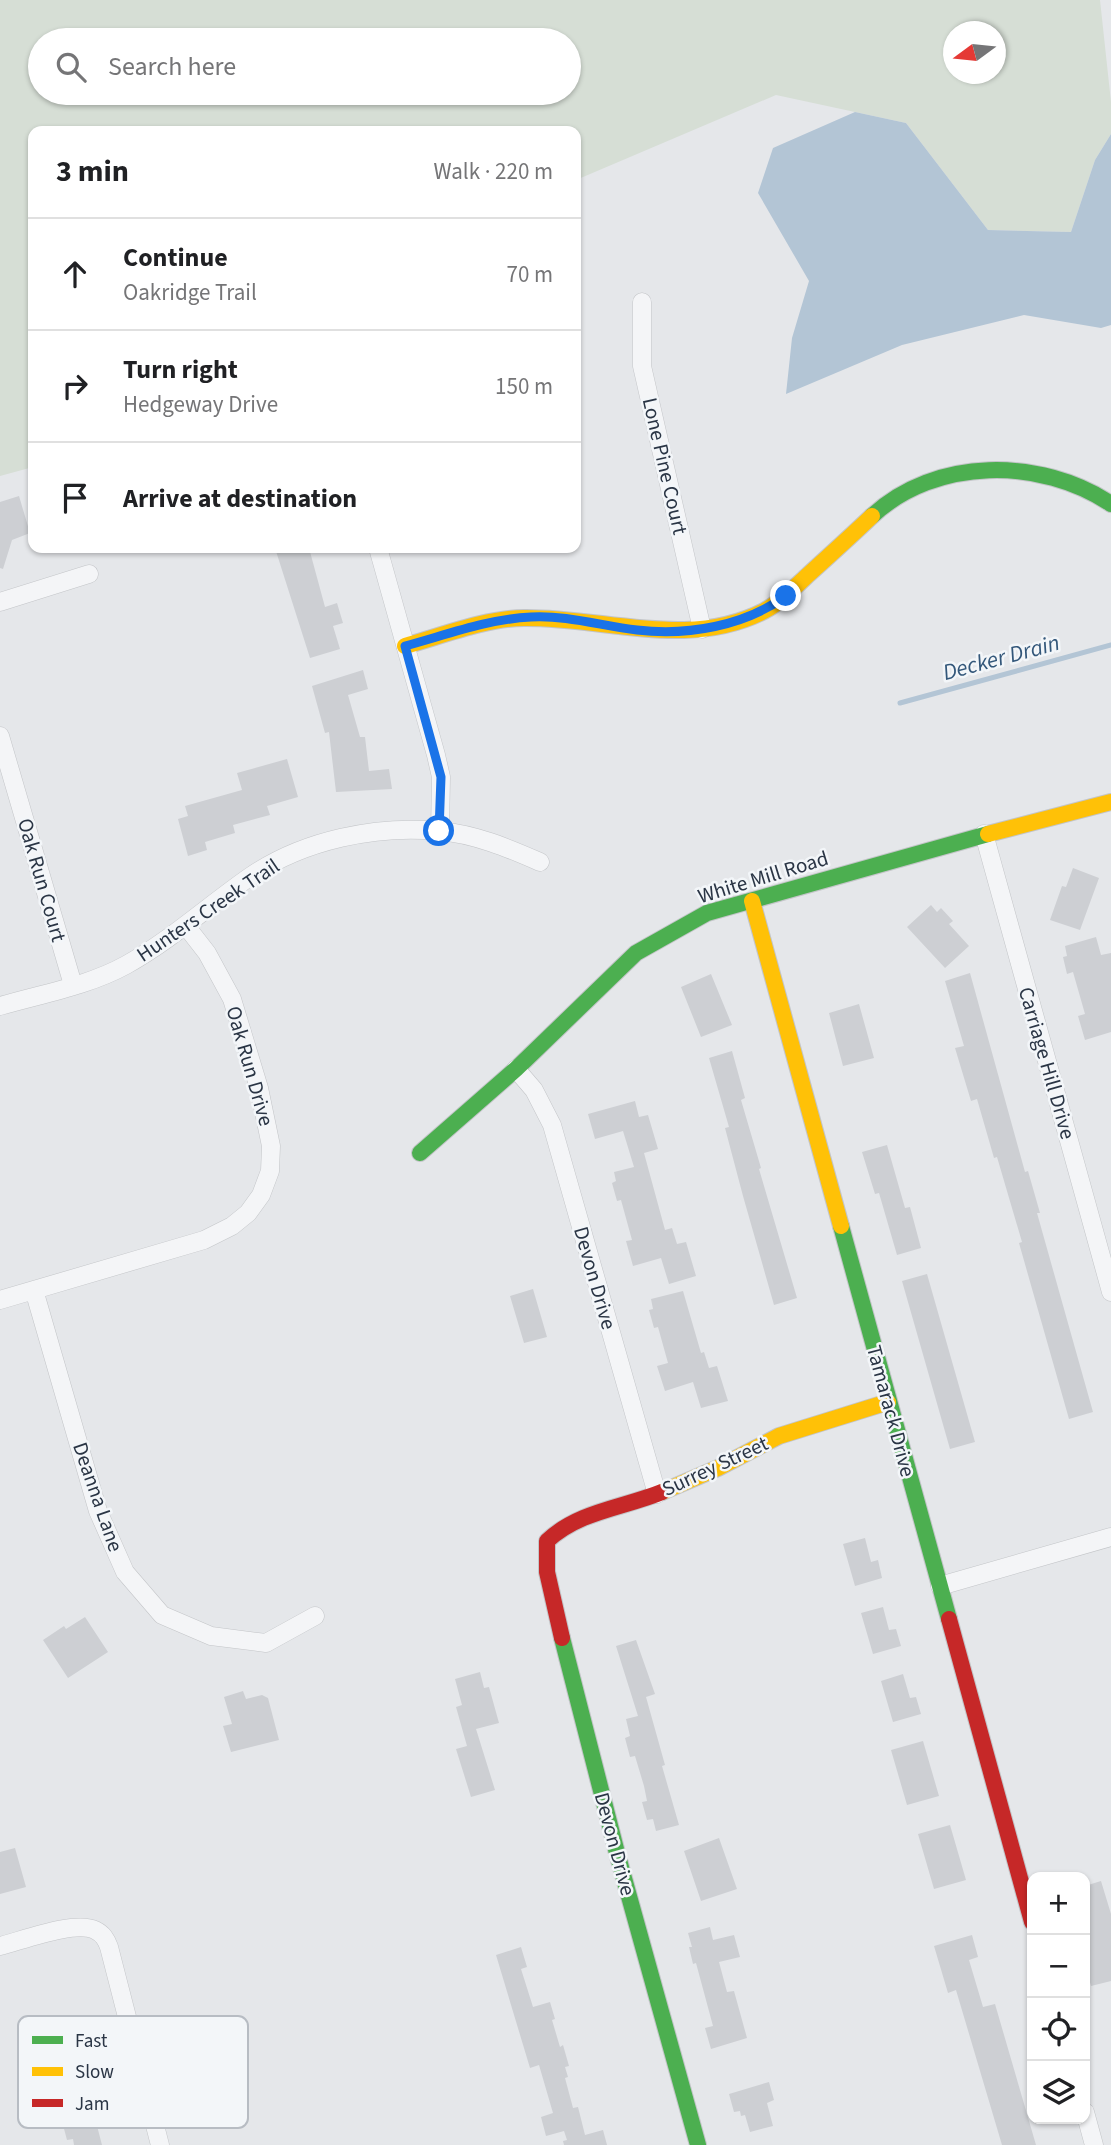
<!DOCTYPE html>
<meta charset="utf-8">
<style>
:root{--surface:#fff;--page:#f2f2f2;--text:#202124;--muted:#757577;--line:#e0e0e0}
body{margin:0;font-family:"Source Sans 3",sans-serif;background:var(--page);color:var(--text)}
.controls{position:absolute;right:21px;bottom:21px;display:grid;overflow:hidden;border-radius:14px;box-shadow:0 2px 5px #0004}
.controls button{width:63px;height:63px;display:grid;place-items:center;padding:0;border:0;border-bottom:2px solid var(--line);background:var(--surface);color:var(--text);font:35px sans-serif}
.compass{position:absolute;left:943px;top:21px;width:63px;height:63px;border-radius:50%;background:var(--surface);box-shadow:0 2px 5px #0004;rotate:255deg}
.stop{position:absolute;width:21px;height:21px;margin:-16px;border:5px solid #1a73e8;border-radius:50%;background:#fff}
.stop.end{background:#1a73e8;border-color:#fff;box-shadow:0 2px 7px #0008}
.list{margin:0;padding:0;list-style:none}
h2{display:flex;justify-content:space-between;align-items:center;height:91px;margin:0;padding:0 28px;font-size:30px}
h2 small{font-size:23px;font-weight:400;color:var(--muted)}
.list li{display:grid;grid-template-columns:46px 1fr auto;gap:21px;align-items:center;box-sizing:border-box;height:112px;padding:0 28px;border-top:2px solid var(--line)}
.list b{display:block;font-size:26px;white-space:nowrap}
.list p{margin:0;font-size:23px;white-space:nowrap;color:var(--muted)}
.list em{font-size:23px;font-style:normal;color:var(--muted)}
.icon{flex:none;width:38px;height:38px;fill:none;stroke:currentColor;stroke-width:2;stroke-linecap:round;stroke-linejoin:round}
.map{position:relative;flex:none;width:1111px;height:2145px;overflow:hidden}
.search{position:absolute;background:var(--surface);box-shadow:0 2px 5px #0004;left:28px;top:28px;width:553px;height:77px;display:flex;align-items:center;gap:18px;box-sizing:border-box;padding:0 24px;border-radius:38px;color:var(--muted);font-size:26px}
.panel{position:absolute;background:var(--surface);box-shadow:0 2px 5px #0004;left:28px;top:126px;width:553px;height:427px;border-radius:14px}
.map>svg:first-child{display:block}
.green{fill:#d6ded5;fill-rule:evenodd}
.water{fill:#b3c5d5}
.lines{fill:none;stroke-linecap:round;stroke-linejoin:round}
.stream{stroke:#b3c5d5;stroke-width:5}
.building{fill:#cdcfd3}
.street-casing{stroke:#c3c5c8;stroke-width:19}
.fast-casing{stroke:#c3c5c8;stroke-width:18}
.slow-casing{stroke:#c3c5c8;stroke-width:18}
.jam-casing{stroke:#c3c5c8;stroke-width:18}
.street{stroke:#f4f5f7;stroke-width:18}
.fast{stroke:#4caf50;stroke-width:16}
.slow{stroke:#ffc107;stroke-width:16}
.jam{stroke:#c62828;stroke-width:16}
.route{stroke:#1a73e8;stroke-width:9}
.labels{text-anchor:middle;stroke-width:5;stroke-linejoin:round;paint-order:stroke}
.street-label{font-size:21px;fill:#2a3545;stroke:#f3f6f9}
.water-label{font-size:23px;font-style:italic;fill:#33577a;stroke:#f3f6f9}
.key{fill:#f3f6f9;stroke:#b7bcc3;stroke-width:2}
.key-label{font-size:19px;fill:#2a3545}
</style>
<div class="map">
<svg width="1111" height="2145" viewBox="0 0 1111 2145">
<rect width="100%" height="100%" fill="#e5e7ea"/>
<path class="green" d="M0,0H1100L1111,102V134L1095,160L1071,232L988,230L906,123L776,95L576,180V131H33V467L0,476ZM954,32H996V74H954ZM40,40H569V93H40Z"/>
<path class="water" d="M855,112L906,123L988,230L1071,232L1095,160L1111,134V325L1101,328L1024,315L902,345L786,394L792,338L809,281L758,193L773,148Z"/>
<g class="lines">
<path class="stream" d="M900,703L1111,645"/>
</g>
<path class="building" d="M19,496L30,533L12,540L3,569L0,568V502Z
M275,548H309L325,607L337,603L343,623L333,626L340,649L310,658Z
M363,670L368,689L348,695L360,737H365L369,771L389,769L392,789L336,792L329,732L325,733L312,686Z
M287,759L298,797L267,806L270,815L233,825L235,833L205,842L207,850L188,856L178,819L188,816L185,806L242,790L237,773Z
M1073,868L1099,878L1080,930L1050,920L1062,886L1066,887Z
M931,905L937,912L941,908L953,921L949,924L969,946L945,968L907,927Z
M1096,937L1101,955L1111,953V1032L1085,1040L1078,1016L1085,1014L1073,972L1067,974L1063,957L1067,956L1065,946Z
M970,973L1025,1172L1028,1171L1040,1213H1037L1093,1412L1069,1419L1019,1243L1022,1242L997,1157L994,1158L977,1099L971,1101L955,1048L964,1046L945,981Z
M711,974L732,1025L701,1037L681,987Z
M859,1004L874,1058L843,1066L829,1013Z
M732,1051L745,1098L741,1100L761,1168L759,1169L797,1298L774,1305L743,1196L725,1128L729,1127L709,1058Z
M635,1101L639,1117L648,1115L658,1149L644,1153L665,1230L672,1228L677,1244L686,1242L696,1276L669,1284L661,1258L633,1266L626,1241L632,1240L621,1200L617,1201L612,1183L616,1181L614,1172L634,1167L623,1131L595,1139L588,1114Z
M887,1145L905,1208L910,1207L921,1248L897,1255L879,1193L875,1194L862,1152Z
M927,1274L975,1442L950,1449L902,1281Z
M533,1289L547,1337L524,1343L510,1296Z
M683,1291L701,1353L704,1352L709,1368L717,1366L728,1401L701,1408L693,1382L665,1391L657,1366L668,1363L658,1327L654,1328L649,1310L653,1309L651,1299Z
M865,1538L871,1562L878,1560L882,1578L855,1586L843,1544Z
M883,1607L889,1630L896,1629L901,1646L873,1654L861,1613Z
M85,1617L108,1652L68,1678L43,1640L64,1626L66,1629Z
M636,1640L655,1694L646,1697L665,1765L662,1766L679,1825L656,1831L653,1819L647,1820L642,1802L647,1801L644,1786L635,1756L630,1757L625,1738L630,1736L626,1719L638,1716L616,1646Z
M480,1672L484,1688L489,1687L499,1723L476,1729L495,1790L471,1797L456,1749L467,1746L456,1707L462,1705L455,1679Z
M903,1674L910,1698L916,1697L921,1714L893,1722L881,1681Z
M243,1691L246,1699L262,1695L268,1698L279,1740L231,1752L223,1726L232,1724L224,1697Z
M923,1741L939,1796L907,1805L891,1750Z
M950,1825L966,1880L934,1889L918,1834Z
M719,1838L737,1889L701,1901L684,1851Z
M15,1848L26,1887L0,1894V1852Z
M1101,1881L1111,1914V1981L1091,1986L1085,1964V1962L1089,1960L1085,1944V1886Z
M710,1927L713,1940L734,1935L740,1957L719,1962L727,1992L734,1991L747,2038L711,2049L705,2028L713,2026L696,1963L693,1964L689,1947H692L688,1933Z
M972,1935L978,1957L969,1960L983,2007L995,2004L1036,2145H1002L956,1990L948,1993L934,1946Z
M521,1947L527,1967L521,1969L533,2007L550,2002L555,2019L552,2020L560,2047L563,2045L569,2066L565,2067L568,2077L565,2078L573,2108L578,2107L585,2135L603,2130L607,2145H564L563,2141L567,2140L564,2131L546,2136L541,2117L553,2113L539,2065L530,2068L496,1955Z
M78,2047L92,2098L90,2099L102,2145H74L73,2139L67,2140L55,2095L51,2096L45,2072L55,2069L51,2054Z
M769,2082L774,2100L767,2103L773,2126L750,2132L745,2115L741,2116L740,2111L734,2112L729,2094Z"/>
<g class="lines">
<defs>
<path id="street" d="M642,302V366L702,629
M378,548L436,755L441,777L440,831
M0,602L89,574
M0,736L73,985
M984,834L1111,1292
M0,1006C41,994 88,986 126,965C171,940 209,905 251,876C304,840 376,825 439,831C475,834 508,848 540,862
M516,1069L534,1090L552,1125L657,1494
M34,1290L98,1511L125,1572L162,1615L211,1636L266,1643L315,1616
M0,1300L204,1240L232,1226L248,1213L261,1195L270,1171L271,1146L259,1088L232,999L207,953L186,926
M940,1586L1111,1537
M0,1946C21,1941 75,1920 95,1930C103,1934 106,1939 109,1947L160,2145
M1085,2112L1094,2145"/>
<path id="fast" d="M872,516C935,457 1041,457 1111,504
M420,1153L516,1069L636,953L707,913L988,834
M841,1226L949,1619
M562,1638L617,1853L698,2145"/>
<path id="slow" d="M405,646C441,636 487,618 524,618C604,617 688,650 764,611C781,602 795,587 809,574C830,555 851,536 872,516
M988,834L1111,802
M752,901L841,1226
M662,1492L718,1468L779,1436L888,1402"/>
<path id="jam" d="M949,1619L1032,1922
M562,1638L547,1572V1541C579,1511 623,1508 662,1492"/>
</defs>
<use href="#street" class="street-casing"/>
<use href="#fast" class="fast-casing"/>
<use href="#slow" class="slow-casing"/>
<use href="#jam" class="jam-casing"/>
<use href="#street" class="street"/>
<use href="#fast" class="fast"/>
<use href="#slow" class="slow"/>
<use href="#jam" class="jam"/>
</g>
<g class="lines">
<path class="route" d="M439,831L441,777L405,646C446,635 488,619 531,617C567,615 602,626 637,630C688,636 744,626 786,596"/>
</g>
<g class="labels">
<g class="street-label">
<text transform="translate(665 466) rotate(77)" y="7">Lone Pine Court</text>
<text transform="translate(763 877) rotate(-17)" y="7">White Mill Road</text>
<text transform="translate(42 880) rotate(74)" y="7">Oak Run Court</text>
<text transform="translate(208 910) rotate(-34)" y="7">Hunters Creek Trail</text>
<text transform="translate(1047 1063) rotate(74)" y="7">Carriage Hill Drive</text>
<text transform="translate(250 1066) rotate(74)" y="7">Oak Run Drive</text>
<text transform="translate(595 1278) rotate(74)" y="7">Devon Drive</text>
<text transform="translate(891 1411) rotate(75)" y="7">Tamarack Drive</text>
<text transform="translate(715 1466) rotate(-25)" y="7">Surrey Street</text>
<text transform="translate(98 1497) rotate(71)" y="7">Deanna Lane</text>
<text transform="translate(615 1844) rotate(75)" y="7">Devon Drive</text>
</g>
<g class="water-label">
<text transform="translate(1001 657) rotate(-15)" y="8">Decker Drain</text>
</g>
</g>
<rect x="18" y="2016" width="230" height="112" rx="10" class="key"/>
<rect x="32" y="2036" width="31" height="8" fill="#4caf50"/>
<rect x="32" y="2067" width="31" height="9" fill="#ffc107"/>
<rect x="32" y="2099" width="31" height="8" fill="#c62828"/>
<g class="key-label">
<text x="75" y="2047">Fast</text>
<text x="75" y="2078">Slow</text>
<text x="75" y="2110">Jam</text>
</g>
</svg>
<div class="controls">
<button>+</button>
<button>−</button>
<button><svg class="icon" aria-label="locate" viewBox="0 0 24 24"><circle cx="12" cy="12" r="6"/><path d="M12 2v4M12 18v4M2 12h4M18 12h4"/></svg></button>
<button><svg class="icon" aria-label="layers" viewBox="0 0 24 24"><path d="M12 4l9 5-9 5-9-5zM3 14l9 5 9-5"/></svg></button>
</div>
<svg class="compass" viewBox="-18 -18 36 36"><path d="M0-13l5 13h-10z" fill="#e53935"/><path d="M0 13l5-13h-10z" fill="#757577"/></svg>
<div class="stop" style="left:439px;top:831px"></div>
<div class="stop end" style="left:786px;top:596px"></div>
<div class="search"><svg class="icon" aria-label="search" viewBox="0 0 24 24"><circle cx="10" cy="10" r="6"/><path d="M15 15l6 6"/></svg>Search here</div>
<section class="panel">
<h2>3 min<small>Walk · 220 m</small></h2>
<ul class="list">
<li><svg class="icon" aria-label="ahead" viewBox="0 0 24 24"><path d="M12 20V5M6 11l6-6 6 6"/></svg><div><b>Continue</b><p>Oakridge Trail</p></div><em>70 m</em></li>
<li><svg class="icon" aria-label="right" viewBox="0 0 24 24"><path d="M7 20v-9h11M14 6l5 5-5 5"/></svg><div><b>Turn right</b><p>Hedgeway Drive</p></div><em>150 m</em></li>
<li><svg class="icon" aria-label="arrive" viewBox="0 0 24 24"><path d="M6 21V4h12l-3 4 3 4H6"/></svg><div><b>Arrive at destination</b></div></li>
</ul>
</section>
</div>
